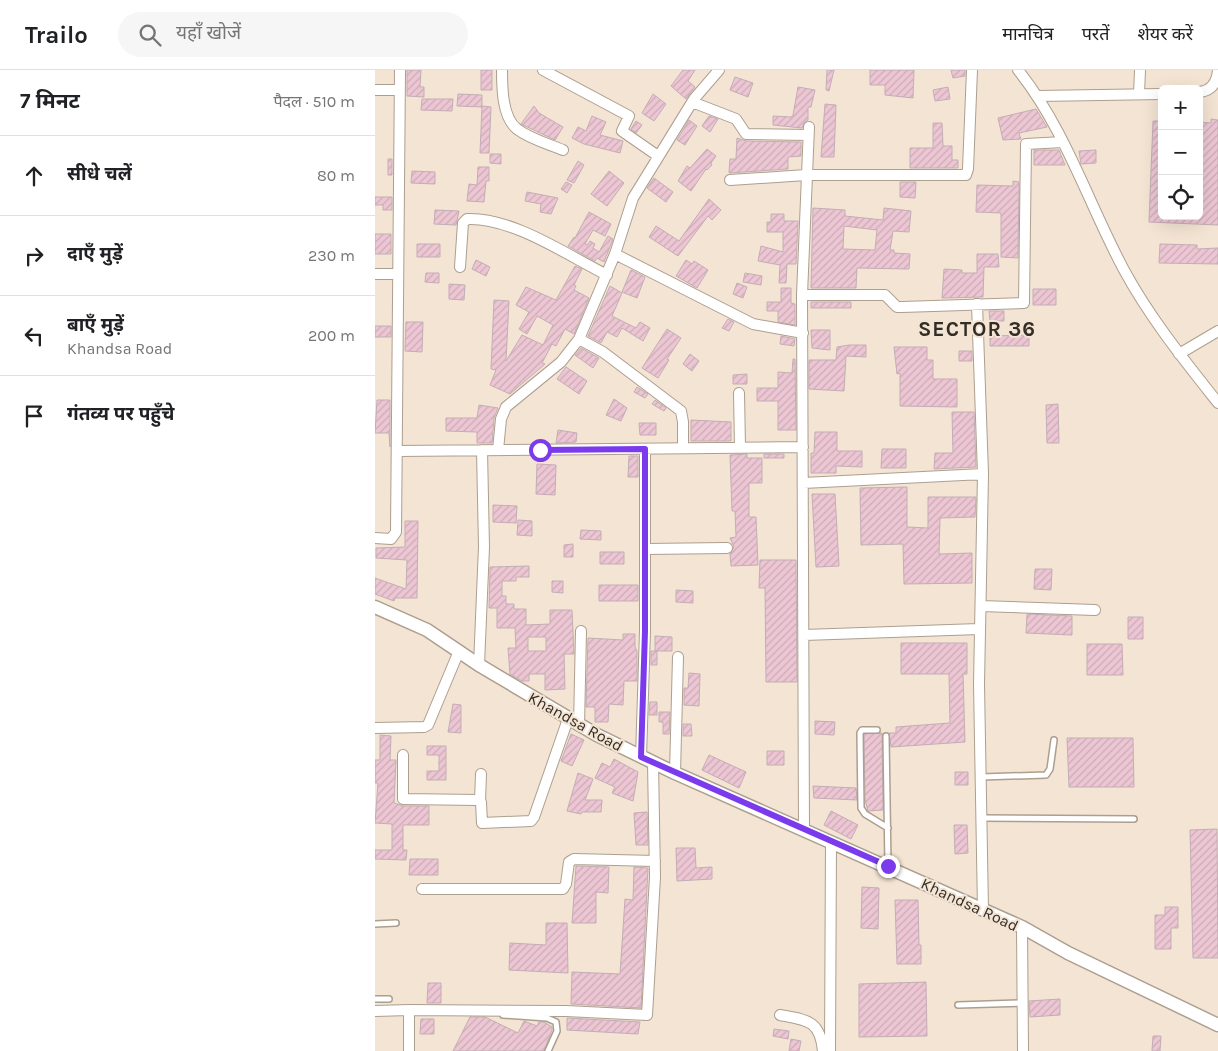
<!DOCTYPE html>
<html lang="hi">
<meta charset="utf-8">
<style>
:root{--surface:#fff;--page:#f6f6f6;--text:#202124;--muted:#757577;--line:#e0e0e0}
body{margin:0;font-family:Karla,"Noto Sans Devanagari",sans-serif;background:var(--page);color:var(--text)}
.controls{position:absolute;right:15px;top:15px;display:grid;overflow:hidden;border-radius:8px;box-shadow:0 5px 20px #0002}
.controls button{width:45px;height:45px;display:grid;place-items:center;padding:0;border:0;border-bottom:1px solid var(--line);background:var(--surface);color:var(--text);font:25px sans-serif}
.stop{position:absolute;width:15px;height:15px;margin:-11px;border:4px solid #7c3aed;border-radius:50%;background:#fff}
.stop.end{background:#7c3aed;border-color:#fff;box-shadow:0 1px 5px #0008}
.list{margin:0;padding:0;list-style:none}
h2{display:flex;justify-content:space-between;align-items:center;height:65px;margin:0;padding:0 20px;font-size:21px}
h2 small{font-size:16px;font-weight:400;color:var(--muted)}
.list li{display:grid;grid-template-columns:32px 1fr auto;gap:15px;align-items:center;box-sizing:border-box;height:80px;padding:0 20px;border-top:1px solid var(--line)}
.list b{display:block;font-size:19px;white-space:nowrap}
.list p{margin:0;font-size:16px;white-space:nowrap;color:var(--muted)}
.list em{font-size:16px;font-style:normal;color:var(--muted)}
.icon{flex:none;width:28px;height:28px;fill:none;stroke:currentColor;stroke-width:2;stroke-linecap:round;stroke-linejoin:round}
.map{position:relative;flex:none;width:843px;height:981px;overflow:hidden}
header{display:flex;align-items:center;gap:30px;box-sizing:border-box;height:70px;padding:0 25px;background:var(--surface);border-bottom:1px solid var(--line)}
header strong{font-size:24px}
nav{display:flex;gap:28px;margin-inline-start:auto;font-size:18px}
.search{width:350px;height:45px;background:var(--page);display:flex;align-items:center;gap:12px;box-sizing:border-box;padding:0 18px;border-radius:28px;color:var(--muted);font-size:19px}
main{display:flex}
aside{flex:1;background:var(--surface)}
.map>svg:first-child{display:block}
.building{fill:url(#building-hatch);stroke:#c4adb5;fill-rule:evenodd}
.lines{fill:none;stroke-linecap:round;stroke-linejoin:round}
.service-casing{stroke:#ad9f8f;stroke-width:8}
.minor-casing{stroke:#ad9f8f;stroke-width:12}
.tertiary-casing{stroke:#ad9f8f;stroke-width:15}
.service{stroke:#fff;stroke-width:5}
.minor{stroke:#fff;stroke-width:10}
.tertiary{stroke:#fff;stroke-width:12}
.route{stroke:#7c3aed;stroke-width:6}
.labels{text-anchor:middle;stroke-width:4;stroke-linejoin:round;paint-order:stroke}
.street-label{font-size:16px;fill:#332d26;stroke:#f3e4d3}
.district-label{font-size:21px;font-weight:bold;letter-spacing:1px;fill:#332d26;stroke:#f3e4d3}
</style>
<header>
<strong>Trailo</strong>
<div class="search"><svg class="icon" aria-label="search" viewBox="0 0 24 24"><circle cx="10" cy="10" r="6"/><path d="M15 15l6 6"/></svg>यहाँ खोजें</div>
<nav><a>मानचित्र</a><a>परतें</a><a>शेयर करें</a></nav>
</header>
<main>
<aside>
<h2>7 मिनट<small>पैदल · 510 m</small></h2>
<ul class="list">
<li><svg class="icon" aria-label="ahead" viewBox="0 0 24 24"><path d="M12 20V5M6 11l6-6 6 6"/></svg><div><b>सीधे चलें</b></div><em>80 m</em></li>
<li><svg class="icon" aria-label="right" viewBox="0 0 24 24"><path d="M7 20v-9h11M14 6l5 5-5 5"/></svg><div><b>दाएँ मुड़ें</b></div><em>230 m</em></li>
<li><svg class="icon" aria-label="left" viewBox="0 0 24 24"><path d="M17 20v-9H6M10 6l-5 5 5 5"/></svg><div><b>बाएँ मुड़ें</b><p>Khandsa Road</p></div><em>200 m</em></li>
<li><svg class="icon" aria-label="arrive" viewBox="0 0 24 24"><path d="M6 21V4h12l-3 4 3 4H6"/></svg><div><b>गंतव्य पर पहुँचे</b></div></li>
</ul>
</aside>
<div class="map">
<svg width="843" height="981" viewBox="0 0 843 981">
<defs>
<pattern id="building-hatch" width="6" height="6" patternUnits="userSpaceOnUse" patternTransform="scale(1.25)"><rect width="6" height="6" fill="#edc6d4"/><path d="M-1 1l2-2M0 6l6-6M5 7l2-2" fill="none" stroke="#ccaab6"/></pattern>
</defs>
<rect width="100%" height="100%" fill="#f3e4d3"/>
<path class="building" d="M32,0H46L45,17H49V27L32,26Z
M106,0H117V20H106Z
M308,0H320L313,11L320,17L311,29L296,16Z
M452,0H459L454,21L451,20Z
M495,0H539L538,28L510,25V15H495Z
M576,0H590V6L578,8Z
M360,7L378,13L373,27L355,20Z
M423,17L440,20L436,37H433V50L429,53L427,58L398,55V46L416,47L418,45Z
M573,17L575,29L560,31L558,20Z
M83,24L107,25V37L82,36Z
M278,24L291,34L279,51L267,43Z
M47,29H78L77,41L46,40Z
M450,34L461,35L459,87H446Z
M107,36L116,37L114,83H105Z
M159,36L164,43L188,57L180,70L146,54Z
M661,39L672,57L644,63L646,69L628,70L623,48Z
M217,46L231,52L225,65L248,71L245,83L209,74L197,68L203,57L211,61Z
M334,46L343,49L335,62L327,56Z
M836,49L843,50V155L774,152L778,51H787V146H824V52L836,53Z
M314,50L322,56L310,75L302,70Z
M261,51L267,55L261,63L256,59Z
M558,53H567L568,76H577V90H583V98H535V78H558Z
M362,68L371,71L426,72V86L413,87V99L354,103L355,89H361Z
M332,79L341,86L336,93L337,95L332,100L331,99L316,121L303,111L312,96L315,98Z
M659,80H684L690,95H659Z
M721,80V93L706,94L704,81Z
M115,84H126V94L115,93Z
M13,89H17V105H13Z
M203,91L209,95L199,113L192,110Z
M103,97H114V111H111L109,132L92,131L94,114L102,115Z
M37,101L60,102V114L36,113Z
M234,101L249,113L232,136L216,124Z
M279,108L298,122L291,132L272,118Z
M638,111L644,112L643,188L626,187V143L601,142L602,115L638,116Z
M191,112L197,115L192,123L186,119Z
M525,112H541L540,128L525,127Z
M152,122L183,128L176,144L165,142L166,134L150,131Z
M0,127H17V140H8V135H0Z
M334,129L346,140L337,150L333,146L303,186L274,167L281,156L304,171Z
M438,138L470,140V146L508,150L509,138L536,141L534,162L518,161L515,180H519V183L535,184L534,199L482,198L481,218H436ZM469,156L502,160L500,180L468,179Z
M60,140L84,141L81,155L59,154Z
M214,142L236,154L230,166L218,160L210,174L212,175L215,171L220,174L218,178L224,182L233,166L238,169L229,192L222,188L220,191L193,176L199,167L200,168Z
M396,144H409V151H423L421,194H412L411,213H404L405,195L383,191L386,176L408,182V162H392V152H396Z
M0,164H16V184H0Z
M42,174H65V187H42Z
M785,174L822,175V179L843,178V194L784,193Z
M602,184H623L624,197H609L608,227L567,228L569,199L587,200V203H602Z
M101,190L115,197L111,206L97,199Z
M311,190L317,194L319,191L333,200L322,218L301,206Z
M200,196L207,199L199,215L201,216L199,220L214,228L199,264L190,259L181,276L177,274L167,293L170,294L135,324L115,315L121,300L116,299L119,230L134,231L131,291L147,265L168,275L178,255L162,246L152,264L144,259L154,242L141,235L151,217L181,230Z
M256,200L270,207L262,228L247,222Z
M51,203H64V213L50,212Z
M370,203L387,206L386,215L368,212Z
M362,213L372,217L368,228L358,224Z
M74,214L90,215L89,230L74,229Z
M235,216L247,223L237,246L261,258L265,252L275,258L268,271L247,258L242,267L232,262L226,273L213,266Z
M406,218H416V233L420,234V255L403,252V241H392V232H406Z
M658,219H681V235H658Z
M436,232H476V238H436Z
M614,241H629V251H615Z
M353,249L359,252L354,261L347,258Z
M31,252H48L47,282L30,281Z
M0,256H16V267H0Z
M292,259L306,268L292,289L294,290L283,308L267,298Z
M436,260H455V280L437,278Z
M654,265V276H615V266Z
M406,266L420,269L419,276L405,274Z
M474,275H491V287L471,286L469,321L434,319V290H461L462,277Z
M519,277H552V290H558V309H582V337L525,336V303L522,304Z
M206,278L224,288L218,298L200,285Z
M584,281H597V291H584Z
M315,284L324,291L317,301L308,294Z
M418,289H420L421,360H403V331H382V318H403V302L417,303Z
M191,297L212,311L204,324L182,309Z
M372,304V314H358V305Z
M262,317L273,324L270,328L259,322Z
M239,329L252,338L246,351L231,345Z
M2,330H15V377L14,363H0Z
M280,330L291,338L289,341L277,334Z
M683,334L684,373H672L671,335Z
M104,335L123,338L119,348L117,373H102V362L71,361V348H102Z
M577,342H599L601,397L559,399L560,383H578Z
M316,350L356,352V371H316Z
M264,353H281V365H265Z
M183,360L202,363L201,372L181,373Z
M440,362H462V381H487V397L461,396V403H436V383H439Z
M507,379H531V398H506Z
M372,384V388H387V413H374V447H381L383,495L356,496L355,484L359,477L355,468L361,467L360,441H357L355,385Z
M389,384H409V388H389Z
M254,386H263V407H253Z
M162,394L181,395L180,425L161,424Z
M532,417V457L553,458V427H601L600,447L565,448L564,484L597,483V513L529,514L528,474L486,475L485,418Z
M437,424H460L464,496L441,497Z
M118,435L142,436L141,453L118,452Z
M143,450L157,451V466L142,465Z
M30,451H43L42,528H20L19,531L0,524V508L31,519L32,490L1,488V478L30,477Z
M206,460L226,461V470L205,469Z
M198,474V487H189V475Z
M225,482H249V494H225Z
M385,490H421L422,612H391L390,518H384Z
M154,496V507H141V511H127V526H131V534H139V539H151V555L175,554V540H197L199,584H189L190,619L170,620V604H154V611H147L135,604L133,578H141L140,558H122V538H114L115,497ZM153,567H171V581H153Z
M660,499H677L676,520L659,519Z
M177,511H188V523L177,522Z
M224,515H263V531H224Z
M301,520L318,521V533L301,532Z
M652,544L697,546V565L651,563Z
M753,547H768V569H753Z
M248,564H260V577L262,581V611H249L248,635L234,634L233,652H220V637H211L213,568L248,570Z
M280,566L297,567V581H280Z
M526,573H592V604H588L590,672L516,677L514,663H521V657L575,653L574,604H526Z
M712,574H747L748,605H712Z
M276,581H282V595H276Z
M314,603L325,604L324,636L309,635V618H313Z
M275,632H282V645H274Z
M78,634L86,635V663L73,662Z
M284,642H295L294,664H288V652H284Z
M440,651L460,652L459,665L440,664Z
M308,654H316L317,666H308Z
M507,663L508,740L493,741L490,730L489,664Z
M196,664L209,670L197,696L186,691Z
M5,665L16,666L15,690H21L19,733L28,736H54V755H28V780H32L31,790L0,789V780H17V754L0,753L3,713H0V690H5Z
M692,668H758L759,717H694Z
M52,676H71V710H52V701H64V685H52Z
M392,681H409V695H392Z
M334,685L371,702L364,718L327,700Z
M239,689L263,702L258,731L237,723L240,717L220,708L227,693L235,697Z
M580,702H593V715H580Z
M203,703L218,709L210,730H227L226,742H207L206,744L192,741Z
M438,716L481,718L482,730L439,728Z
M456,741L483,755L476,769L449,755Z
M272,742L273,775H261L259,743Z
M579,755H592L593,783L580,784Z
M842,759L843,888H818L815,760Z
M301,778H320L321,798L337,797V809L302,811Z
M35,789H63V805H34Z
M201,796L234,797L233,823L221,822V853H197Z
M259,797L273,798L266,938L196,934L197,902L245,904L250,829L258,830Z
M487,817L504,818L503,859L486,858Z
M520,830H543L544,875H546V894H522Z
M790,837H803V858H796V879H780V845H790Z
M171,853H192L193,903L134,900L135,873L171,875Z
M551,912L552,966L484,967V914Z
M53,913H66V933H52Z
M685,929V945L655,947L654,931Z
M95,947H110L143,963L149,951L162,956L164,952H169L177,957V960L169,981H78Z
M192,948L265,952L263,964L192,960Z
M46,949H59V964H45Z
M399,959L414,961L413,969L398,966Z
M778,966H786L785,981H777Z
M416,969L426,971L424,981H414Z"/>
<g class="lines">
<defs>
<path id="service" d="M502,660H487L485,663L486,738L490,744L513,758
M511,666L513,796
M606,707L671,705L675,699L679,670
M607,748L759,749
M0,854L21,853
M0,929H14
M583,935L647,933
M128,945L172,948L181,952L182,961L173,981"/>
<path id="minor" d="M127,0C127,17 127,47 142,59C155,69 174,74 188,80
M168,0L254,46L247,61L283,86
M643,0C691,60 713,133 749,200C775,248 809,290 843,333
M0,20H25
M824,22C837,21 842,12 843,0
M764,24L765,0
M663,26L787,24
M317,32L361,49L371,64L433,65
M355,110L431,105H591L593,99L597,0
M240,184L378,254L428,263
M85,197L88,153L92,149C137,147 192,185 232,205
M0,204H23
M427,225H510L522,237H527L649,233L651,74L688,72
M602,234L608,404L604,614L608,840
M204,269L228,282L306,341L308,352V377
M804,284L843,261
M364,323L365,377
M123,380L126,349L131,337L186,292L204,269L240,184L258,128L319,29L344,0
M22,381L428,377
M428,413L608,404
M0,468L16,469L21,462L25,0
M271,479L352,478
M606,536L720,540
M429,565L604,559
M104,595L109,477L107,380
M204,656L206,561
M0,658L49,657L53,655L84,581
M28,685V729L103,730L106,732L107,753L156,751L159,747L193,649
M266,687L270,561V379
M300,703L303,587
M105,731L106,704
M429,760L427,225L434,57
M47,819H188L191,814L194,792L199,789L280,791
M647,857L648,981
M34,940V981
M0,941L34,940L191,941L272,945L280,807L278,693
M405,945C432,950 445,950 448,981
M455,981L456,772"/>
<path id="tertiary" d="M0,537L52,560L104,595L222,665L300,703L647,857L693,883L843,955"/>
</defs>
<use href="#service" class="service-casing"/>
<use href="#minor" class="minor-casing"/>
<use href="#tertiary" class="tertiary-casing"/>
<use href="#service" class="service"/>
<use href="#minor" class="minor"/>
<use href="#tertiary" class="tertiary"/>
</g>
<g class="lines">
<path class="route" d="M165,380L270,379V561L266,687L513,796"/>
</g>
<g class="labels">
<g class="street-label">
<text transform="translate(201 651) rotate(29)" y="6">Khandsa Road</text>
<text transform="translate(595 834) rotate(25)" y="6">Khandsa Road</text>
</g>
<g class="district-label">
<text x="602" y="266">SECTOR 36</text>
</g>
</g>
</svg>
<div class="controls">
<button>+</button>
<button>−</button>
<button><svg class="icon" aria-label="locate" viewBox="0 0 24 24"><circle cx="12" cy="12" r="6"/><path d="M12 2v4M12 18v4M2 12h4M18 12h4"/></svg></button>
</div>
<div class="stop" style="left:165px;top:380px"></div>
<div class="stop end" style="left:513px;top:796px"></div>
</div>
</main>
